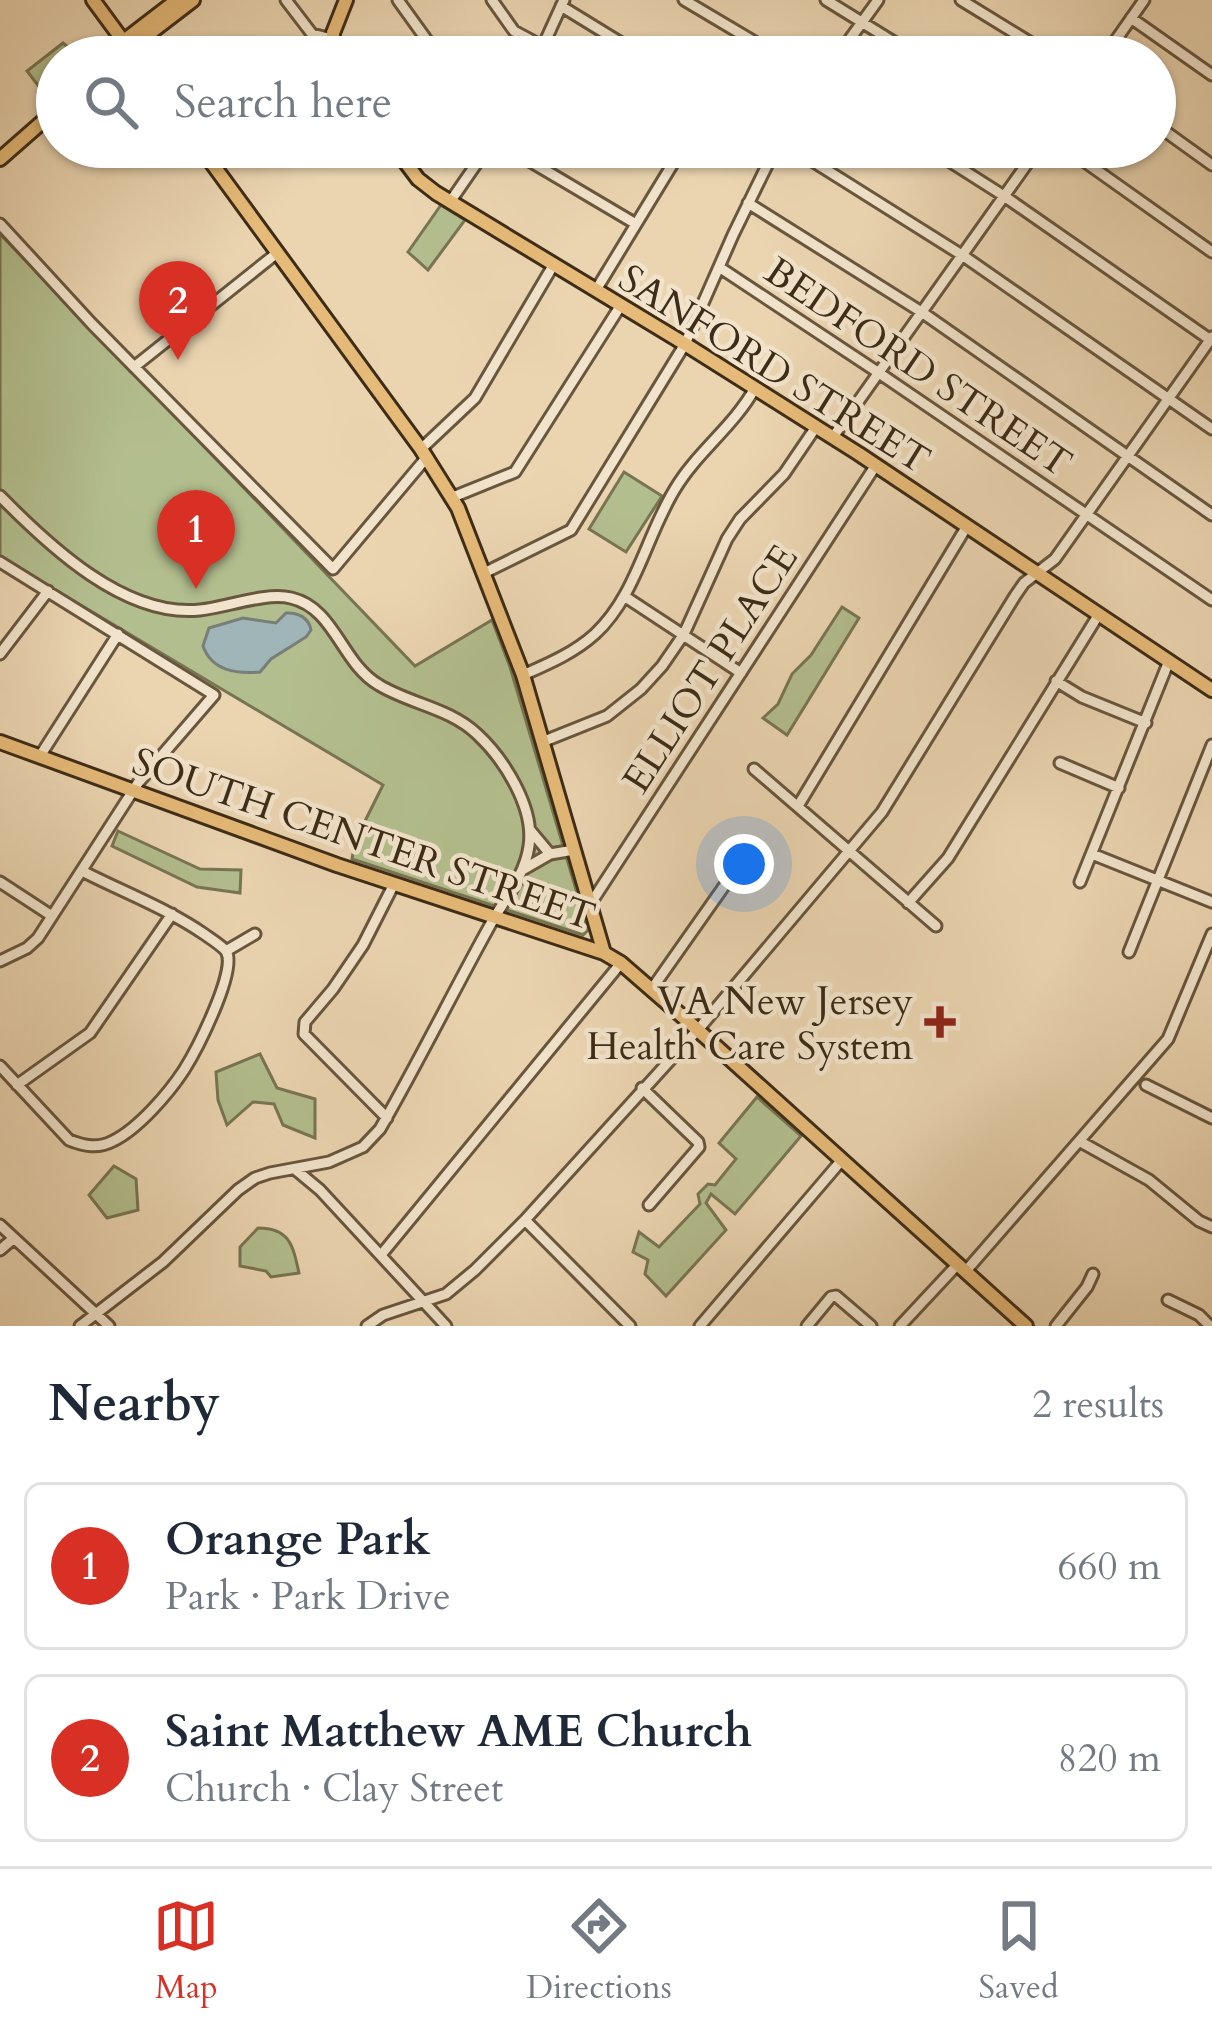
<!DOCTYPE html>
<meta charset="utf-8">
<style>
:root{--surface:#fff;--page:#f6f6f7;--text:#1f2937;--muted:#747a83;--line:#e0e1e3;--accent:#d93025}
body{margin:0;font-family:Cardo,serif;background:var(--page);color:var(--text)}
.you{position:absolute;left:744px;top:864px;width:42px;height:42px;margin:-30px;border:9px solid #fff;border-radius:50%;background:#1a73e8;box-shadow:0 0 0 18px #1a73e833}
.badge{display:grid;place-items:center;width:78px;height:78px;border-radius:50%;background:var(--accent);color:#fff;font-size:39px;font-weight:700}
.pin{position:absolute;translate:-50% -99px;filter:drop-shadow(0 3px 6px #0008)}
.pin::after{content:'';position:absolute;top:63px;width:42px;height:36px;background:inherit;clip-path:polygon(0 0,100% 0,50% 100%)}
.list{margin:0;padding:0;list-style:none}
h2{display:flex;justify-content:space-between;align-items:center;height:156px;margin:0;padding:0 48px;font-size:51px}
h2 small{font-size:39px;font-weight:400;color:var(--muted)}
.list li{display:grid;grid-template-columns:78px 1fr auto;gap:36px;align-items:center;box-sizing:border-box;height:168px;margin:0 24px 24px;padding:0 24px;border:3px solid var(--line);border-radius:18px}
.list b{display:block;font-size:45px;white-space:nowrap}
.list p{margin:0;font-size:39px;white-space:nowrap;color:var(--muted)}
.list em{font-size:39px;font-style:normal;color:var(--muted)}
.icon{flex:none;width:66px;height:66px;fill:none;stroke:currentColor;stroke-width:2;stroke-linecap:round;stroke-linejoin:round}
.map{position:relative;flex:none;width:1212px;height:1326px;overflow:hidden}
.search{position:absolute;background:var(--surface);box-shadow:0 3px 9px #0004;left:36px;right:36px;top:36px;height:132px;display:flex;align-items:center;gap:30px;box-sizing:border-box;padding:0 42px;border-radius:66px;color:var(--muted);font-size:45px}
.sheet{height:540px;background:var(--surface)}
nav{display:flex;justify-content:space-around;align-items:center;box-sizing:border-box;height:168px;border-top:3px solid var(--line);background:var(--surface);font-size:33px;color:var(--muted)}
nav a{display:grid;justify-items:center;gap:6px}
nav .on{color:var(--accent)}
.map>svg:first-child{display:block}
.green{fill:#b3be8e;stroke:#787552;stroke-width:3}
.water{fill:#9fb5b8;stroke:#787e78;stroke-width:3}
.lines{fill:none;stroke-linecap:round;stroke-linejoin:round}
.minor-casing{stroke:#68563e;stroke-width:15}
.major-casing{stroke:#3d2c17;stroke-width:18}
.minor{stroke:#f2e4cc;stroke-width:9}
.major{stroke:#e6ba78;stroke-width:12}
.poi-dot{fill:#8f2418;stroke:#f2e4cc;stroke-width:4.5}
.labels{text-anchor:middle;stroke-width:9;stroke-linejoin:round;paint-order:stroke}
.street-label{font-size:39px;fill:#3d2c17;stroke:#f2e4cc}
.poi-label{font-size:39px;fill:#3d2c17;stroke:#f2e4cc;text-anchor:end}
</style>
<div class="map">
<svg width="1212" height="1326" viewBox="0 0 1212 1326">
<rect width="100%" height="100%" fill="#ebd5b1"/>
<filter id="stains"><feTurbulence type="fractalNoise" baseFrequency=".00167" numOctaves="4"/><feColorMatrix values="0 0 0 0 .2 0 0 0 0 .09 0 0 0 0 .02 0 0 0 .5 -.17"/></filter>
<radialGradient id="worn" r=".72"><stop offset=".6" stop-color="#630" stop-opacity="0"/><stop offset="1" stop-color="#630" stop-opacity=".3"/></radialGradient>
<path class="green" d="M63,43L69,48L71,47L79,57H57V88L47,97L27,71Z
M441,205L465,220L428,270L408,252Z
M0,234L415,666L492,620L510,667L588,930L583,935L352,859L355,841L383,785L0,557Z
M624,472L662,496L626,552L589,529Z
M842,607L859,618L787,735L763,718L778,704L792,674L811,655Z
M118,831L200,869L241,870L240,893L197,887L112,846Z
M260,1054L277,1088L315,1099V1138L283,1125L274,1104L253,1102L227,1125L218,1100L216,1072Z
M757,1097L801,1136L735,1214L711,1194L706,1203L726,1230L666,1296L645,1274L648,1260L633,1252L639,1232L659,1247L700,1204L698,1194L708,1184L715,1185L736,1159L719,1143Z
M114,1166L136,1179L138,1210L107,1218L89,1195Z
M258,1228C290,1228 293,1246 299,1273L271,1277L266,1271L240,1266V1247Z"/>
<path class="water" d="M286,613C298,612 309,618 311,630L306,637L271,659L260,672C236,674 212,671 203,646L209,628L243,618L276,623Z"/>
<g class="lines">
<defs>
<path id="minor" d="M286,0L312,34L332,39
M398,0L439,57
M492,0L514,31L542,46
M684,0L780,57
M826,0L918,57
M961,0L1054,57
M561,6L644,57
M1131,18L1212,75
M538,57L564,0
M738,57L748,39
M837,57L878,0
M1104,57L1144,0
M1155,124L1212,165
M506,147L636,224
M650,147L674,162
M790,147L965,257L1212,429
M927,147L1004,196L1212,341
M1064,147L1212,252
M450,202L488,147
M748,203L923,313L1212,515
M0,224L92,324L333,569L427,457
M719,267L879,373L1212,600
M596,290L683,147
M134,367L277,253
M833,437L1039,147
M421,449L475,398L554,264
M0,496C49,546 125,618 200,610C227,607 266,592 291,598C335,608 341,663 379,685C410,704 450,708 477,734C504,759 535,808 529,846C525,876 503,901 489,927C452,994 418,1063 380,1129L363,1147L329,1162L270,1173L255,1178L238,1190L163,1262L80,1326
M453,497L515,472L621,305
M0,562L214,695L138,783L38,938L27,948L0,961
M484,573L571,530L685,344L733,235L776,147
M624,596L741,673
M0,654L48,591
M523,675C548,664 574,653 595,634C636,596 646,536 675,489C697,452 734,426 755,388
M1056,681L1082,697L1146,723
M542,742L607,716L641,689L662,666L684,634L727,539L740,519L784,474L816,427
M40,756L118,634
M1060,763L1119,788
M754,769L936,926
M798,806L967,526
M530,830L550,854
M1092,854L1212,902
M524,869L550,854L574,850
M0,882L52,916
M1080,882L1169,661
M591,903L876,465
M908,903L948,858L1099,614
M226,951L255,934
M1129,952L1212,745
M651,990L727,882
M0,1066L69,1140C84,1146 98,1149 113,1141C138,1129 169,1093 184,1070C196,1051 238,970 226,951C221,945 211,939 204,934C166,908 123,892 82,871
M17,1085L90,1033L172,914
M1146,1085L1212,1118
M642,1088L698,1142L699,1147L649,1205
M387,1118L304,1034L305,1022L333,989L363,945L394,884
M1079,1141L1149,1180L1199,1221L1212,1227
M296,1170L320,1190L446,1326
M525,1220L630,1326
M0,1225L109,1326
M0,1250L14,1238
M381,1255L621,963
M965,1272L1168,1039L1212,934
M1168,1300L1199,1315L1210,1326
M367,1326L383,1315L446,1294L475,1270L525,1220L702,1025L882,812L1015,596L1024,583L1055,559L1212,337
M700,1326L841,1161
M807,1326L831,1297L836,1296L871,1326
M900,1326L957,1265
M1056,1326L1087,1287L1093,1274"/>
<path id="major" d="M93,0L135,57
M127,45L137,43L193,0
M114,57L127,45L129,37L177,0
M333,57V33L346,0
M200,147L421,449L458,508L523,675L604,953
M394,147L418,179L436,193L685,344L859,454L1212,690
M0,159L57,109
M0,742L337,865L604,953L621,963L690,1023L1026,1326"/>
</defs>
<use href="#minor" class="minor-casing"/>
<use href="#major" class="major-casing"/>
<use href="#minor" class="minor"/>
<use href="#major" class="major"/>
</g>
<path class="poi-dot" d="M934 1004h12v12h12v12h-12v12h-12v-12h-12v-12h12z"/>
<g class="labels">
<g class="street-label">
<text transform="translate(919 366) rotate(34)" y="14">BEDFORD STREET</text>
<text transform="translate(775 368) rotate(32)" y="14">SANFORD STREET</text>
<text transform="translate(709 668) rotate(-57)" y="14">ELLIOT PLACE</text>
<text transform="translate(364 838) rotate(19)" y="14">SOUTH CENTER STREET</text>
</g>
<g class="poi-label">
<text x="913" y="1014">VA New Jersey<tspan x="913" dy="45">Health Care System</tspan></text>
</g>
</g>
<rect width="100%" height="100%" filter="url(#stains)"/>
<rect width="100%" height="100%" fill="url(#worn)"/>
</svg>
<div class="you"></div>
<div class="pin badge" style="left:196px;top:589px">1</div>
<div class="pin badge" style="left:178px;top:360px">2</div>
<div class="search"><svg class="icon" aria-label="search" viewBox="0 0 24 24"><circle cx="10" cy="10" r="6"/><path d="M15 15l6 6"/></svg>Search here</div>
</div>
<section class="sheet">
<h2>Nearby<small>2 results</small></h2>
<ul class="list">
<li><span class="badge">1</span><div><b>Orange Park</b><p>Park · Park Drive</p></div><em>660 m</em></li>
<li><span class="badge">2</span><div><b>Saint Matthew AME Church</b><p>Church · Clay Street</p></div><em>820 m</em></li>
</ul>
</section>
<nav>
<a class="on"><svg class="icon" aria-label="map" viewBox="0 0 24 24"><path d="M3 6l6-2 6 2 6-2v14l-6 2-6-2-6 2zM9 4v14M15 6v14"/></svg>Map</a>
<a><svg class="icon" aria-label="directions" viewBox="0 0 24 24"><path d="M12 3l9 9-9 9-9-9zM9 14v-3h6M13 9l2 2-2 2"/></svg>Directions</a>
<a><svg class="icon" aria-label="saved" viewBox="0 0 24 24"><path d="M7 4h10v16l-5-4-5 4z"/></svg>Saved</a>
</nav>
